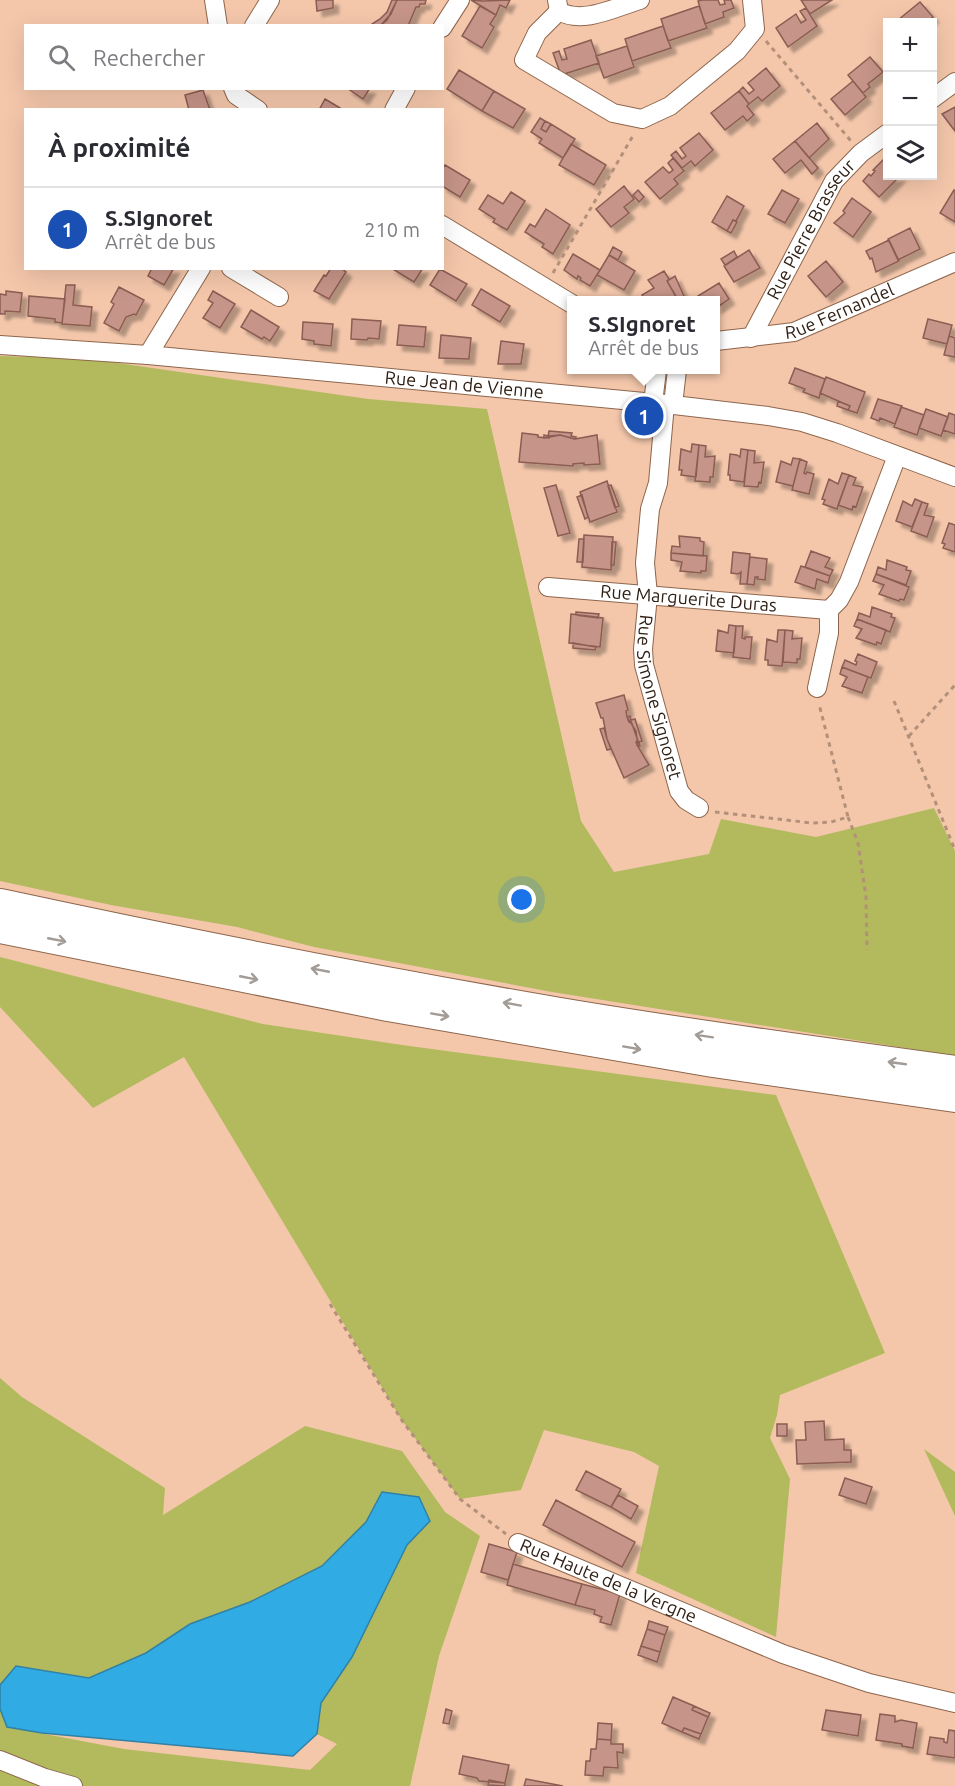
<!DOCTYPE html>
<html lang="fr">
<meta charset="utf-8">
<style>
:root{--surface:#fff;--page:#f7f7f7;--text:#2b2b33;--muted:#7c7c81;--line:#e1e1e2;--accent:#0f766e}
body{margin:0;font-family:Ubuntu,sans-serif;background:var(--page);color:var(--text)}
.controls{position:absolute;right:18px;top:18px;display:grid;overflow:hidden;border-radius:0px;box-shadow:0 6px 24px #0002}
.controls button{width:54px;height:54px;display:grid;place-items:center;padding:0;border:0;border-bottom:2px solid var(--line);background:var(--surface);color:var(--text);font:30px sans-serif}
.you{position:absolute;left:522px;top:900px;width:21px;height:21px;margin:-15px;border:4px solid #fff;border-radius:50%;background:#1a73e8;box-shadow:0 0 0 9px #1a73e833}
.badge{display:grid;place-items:center;width:39px;height:39px;border-radius:50%;background:var(--accent);color:#fff;font-size:20px;font-weight:700}
.pin{position:absolute;translate:-50% -50%;border:3px solid #fff;box-shadow:0 2px 6px #0006}
.popup{position:absolute;left:567px;top:296px;width:153px;height:78px;box-sizing:border-box;display:grid;place-content:center;border-radius:0px;background:var(--surface);filter:drop-shadow(0 2px 4px #0005);font-size:20px;white-space:nowrap;color:var(--muted)}
.popup b{font-size:22px;color:var(--text)}
.popup::after{content:'';position:absolute;left:50%;top:100%;margin-left:-12px;border:12px solid transparent;border-top-color:var(--surface)}
.list{margin:0;padding:0;list-style:none}
h2{display:flex;justify-content:space-between;align-items:center;height:78px;margin:0;padding:0 24px;font-size:26px}
h2 small{font-size:20px;font-weight:400;color:var(--muted)}
.list li{display:grid;grid-template-columns:39px 1fr auto;gap:18px;align-items:center;box-sizing:border-box;height:84px;padding:0 24px;border-top:2px solid var(--line)}
.list b{display:block;font-size:22px;white-space:nowrap}
.list p{margin:0;font-size:20px;white-space:nowrap;color:var(--muted)}
.list em{font-size:20px;font-style:normal;color:var(--muted)}
.icon{flex:none;width:33px;height:33px;fill:none;stroke:currentColor;stroke-width:2;stroke-linecap:round;stroke-linejoin:round}
.map{position:relative;flex:none;width:955px;height:1786px;overflow:hidden}
.search{position:absolute;background:var(--surface);box-shadow:0 6px 24px #0002;left:24px;top:24px;width:420px;height:66px;display:flex;align-items:center;gap:15px;box-sizing:border-box;padding:0 21px;border-radius:0px;color:var(--muted);font-size:22px}
.panel{position:absolute;background:var(--surface);box-shadow:0 6px 24px #0002;left:24px;top:108px;width:420px;height:162px;border-radius:0px}
.map>svg:first-child{display:block}
.green{fill:#b2ba5d}
.water{fill:#31abe3;stroke:#3181a5;stroke-width:1.5}
.building{fill:#c69488;stroke:#8b5d53;stroke-width:1.5;filter:url(#shadow)}
.lines{fill:none;stroke-linecap:round;stroke-linejoin:round}
.minor-casing{stroke:#8e664d;stroke-width:20}
.trunk-casing{stroke:#8e664d;stroke-width:32}
.path{stroke:#b3907a;stroke-width:3;stroke-dasharray:4.5 4.5;stroke-linecap:butt}
.minor{stroke:#fff;stroke-width:18}
.trunk{stroke:#fff;stroke-width:30}
.oneway{stroke:#a29b96}
.labels{text-anchor:middle;stroke-width:4.5;stroke-linejoin:round;paint-order:stroke}
.street-label{font-size:18px;fill:#302015;stroke:#fbd6c0}
</style>
<div class="map">
<svg width="955" height="1786" viewBox="0 0 955 1786">
<defs>
<filter id="shadow"><feDropShadow dx="5.5" dy="5.5" stdDeviation="1.5" flood-color="#0004"/></filter>
</defs>
<rect width="100%" height="100%" fill="#f4c7ab"/>
<path class="green" d="M0,356L90,359L368,399L487,409L581,821L614,872L709,854L721,819L816,837L934,808L955,851V1056L552,992L314,947L237,927L111,905L0,881Z
M0,957L263,1024L402,1045L776,1095L885,1353L780,1395L777,1415L770,1438L790,1479L776,1637L636,1573L659,1466L634,1452L544,1430L521,1490L460,1499L401,1419L184,1057L93,1108L0,1007Z
M0,1378L22,1397L165,1488L163,1515L305,1426L402,1451L445,1512L480,1536L439,1656L410,1786H0V1709L8,1727L124,1749L310,1770L337,1744L317,1734L320,1703L352,1657L407,1545L430,1521L382,1492L366,1522L322,1566L250,1602L190,1624L146,1653L89,1678L16,1666L0,1685Z
M924,1449L955,1472V1516Z"/>
<path class="water" d="M382,1492L419,1497L430,1521L407,1545L352,1657L321,1703L317,1734L293,1756L42,1733L7,1727L0,1709V1685L16,1666L89,1678L146,1653L190,1624L250,1602L322,1566L366,1522Z"/>
<path class="building" d="M316,0H333V8L317,11Z
M392,0H397L387,20L380,26H369L380,19L387,12Z
M397,0H426L425,4H420L419,7H416L408,26H380L391,14Z
M471,0L483,1L510,0L506,8L500,5L496,15Z
M702,0H718L720,5L725,4L724,0H731L734,8L723,12L724,17L705,24L698,1Z
M801,0H832L810,14Z
M920,2L933,17L926,22H900L898,20Z
M480,6L496,15L490,24L494,27L482,48L462,36Z
M699,6L707,28L668,41L661,19Z
M806,8L817,26L788,47L776,28L796,14L801,23L806,20L800,11Z
M663,26L671,48L632,61L625,39Z
M591,40L599,63L561,75L553,53L559,51L562,60L567,59L564,49Z
M627,46L634,67L604,78L596,56Z
M870,57L883,72L868,84L870,87L863,93L848,75Z
M766,68L780,86L762,101L758,97L749,104L739,91L743,87L749,94L754,90L748,83Z
M459,70L494,91L482,111L447,89Z
M853,81L866,97L845,115L831,99Z
M347,88H370L363,99Z
M203,90L210,110H189L185,95Z
M494,91L525,109L513,128L482,111Z
M739,91L749,104L747,106L754,115L747,121L743,116L725,130L711,113Z
M325,99L340,108V110H319Z
M955,107V131L942,114Z
M540,118L545,121L541,129L546,132L551,124L575,139L563,158L539,143L542,139L531,132Z
M545,121L551,124L546,132L541,129Z
M817,123L829,139L809,158L795,141Z
M699,133L713,150L695,166L691,161L682,168L671,155L676,151L682,159L686,156L680,148Z
M795,141L818,168L812,174L801,160L785,173L773,159Z
M571,144L606,165L594,185L559,165Z
M673,158L684,171L674,179L678,184L660,199L645,182L663,167L669,173L673,170L668,163Z
M884,159L888,162V176H900L879,197L863,181L869,174L871,176L875,171L873,170Z
M445,165L470,180L460,197L442,186V169Z
M624,186L634,199L624,207L629,213L611,227L596,209Z
M638,190L644,197L639,202L633,195Z
M782,190L799,199L785,223L768,214Z
M954,190L955,191V222L940,213Z
M511,192L525,201L507,230L493,222L495,219L479,209L488,195L503,204Z
M727,196L744,206L736,221L733,220L727,231L712,222Z
M852,198L871,212L853,237L834,223L845,213L843,211Z
M546,209L570,225L553,254L542,247L544,244L525,232L530,224L535,227Z
M733,220L737,222L731,233L727,231Z
M910,228L920,249L898,260L888,239Z
M889,240L899,261L876,272L872,258L870,259L866,251Z
M613,247L622,252L618,260L609,255Z
M749,250L760,268L734,282L724,266Z
M734,251L737,257L725,265L721,259Z
M573,254L600,270L590,286L580,280L581,278L578,276L577,279L564,270Z
M609,255L635,271L624,290L597,275Z
M826,261L843,282L826,297L808,276Z
M152,268H174L164,285L148,276Z
M331,268H341L346,272L329,299L314,291L324,275L326,276Z
M391,268H423L414,282Z
M440,269L467,284L456,301L430,285Z
M664,271L669,279L667,281L676,297L670,300H645L642,295L654,288L648,280Z
M675,276L684,296L678,300L667,281Z
M719,283L729,299L716,308V300H701L698,296Z
M66,285H75L73,305L92,307L90,326L62,324Z
M119,287L144,300L136,315L134,314L126,317L119,331L104,323L114,304L111,302Z
M481,289L510,306L500,322L472,305Z
M6,291L22,293L20,312L5,311V314H0V294L6,295Z
M213,291L235,304L220,328L203,318L213,303L208,300Z
M29,296L65,299L62,323L55,322V319L28,316Z
M251,310L279,327L270,341L264,337L262,339L241,327Z
M352,319L381,321L379,339L368,338L367,340L351,339Z
M928,319L952,325L947,344L923,338Z
M303,322L333,324L331,346L314,344V341L302,339Z
M399,325L426,327L424,347L397,345Z
M441,335L471,338L469,359L439,358Z
M949,336L955,338V357L944,355Z
M501,341L524,344L521,364H498Z
M795,368L825,379L819,398L803,392L805,389L789,383Z
M826,377L865,392L857,413L848,410L850,406L820,393Z
M878,399L902,406L895,424L880,418L879,421L871,418Z
M838,401L850,406L848,410L837,406Z
M901,407L924,415L917,435L894,427Z
M926,409L948,417L941,436L919,428Z
M949,413L955,415V434L943,430Z
M549,431L572,433L571,436L576,437L575,439L560,435L544,438V435L548,436Z
M522,433L538,435V437L549,438V436L560,435L575,439L597,435L600,464L584,465V463L573,464V466L519,462Z
M692,444L699,445L696,477L681,475L682,470H679L681,449L691,452Z
M699,445L706,446L705,457L715,456L713,477H710V482L695,481Z
M741,449L748,450L744,482L730,480V475H728L730,454L737,455L740,457Z
M748,450L755,451L754,463L764,462L761,483L759,482L758,487L744,486Z
M793,458L800,459L793,486L776,482L781,461L791,465Z
M800,459L807,462L804,473L806,474L807,472L814,474L809,494L792,490Z
M842,473L849,475L837,509L823,504L825,500L822,499L829,479L838,484Z
M849,475L856,478L853,485L863,487L856,507L853,506L852,510L838,505Z
M607,481L617,512L590,522L580,492Z
M556,485L570,533L558,536L544,488Z
M611,485L619,506L615,508L608,486Z
M582,495L588,517L585,519L577,497Z
M915,499L922,502L912,527L896,521L903,501L912,506Z
M922,502L928,504L924,515L934,517L927,537L911,531Z
M949,523L955,525V552L943,548L945,544L942,543Z
M584,535L613,537L611,570L582,567Z
M679,536L700,538V541L704,542L703,556L671,553L672,546L680,547Z
M579,539H584L583,562H577Z
M612,542H616L614,565H611Z
M811,551L830,558L825,567L833,570L830,576L805,567Z
M733,552L750,554L747,584H740L741,572L738,574L731,573Z
M671,553L707,556L706,571H701V573L680,571L682,562L671,560Z
M750,557L767,559L765,580L757,579L758,577H755L754,585L747,584Z
M887,560L907,567L906,570L911,571L906,585L876,574L878,567L886,570Z
M801,566L830,576L828,583L817,579L815,589L795,582Z
M876,574L909,587L904,600L900,599L899,601L879,594L884,585L873,581Z
M872,607L892,614L891,617L895,618L890,632L857,619L859,613L870,617Z
M576,612L599,614L598,618L576,615Z
M571,614L603,618L600,647L569,643Z
M857,619L886,630L881,644L877,642L876,645L856,638L862,629L854,626Z
M729,625L736,626L734,653L716,651L718,630L728,633Z
M736,626H743L742,638L745,639V637H752L750,659L733,657Z
M778,630H785L782,666L768,665V660H765L767,639L777,642Z
M785,630L793,631L792,639L802,638L800,659H797V663L783,662Z
M573,643L596,647L595,650L573,648Z
M858,654L877,662L871,678L842,667L845,660L856,665L857,662L855,661Z
M842,667L868,677L862,693L842,686L847,677L840,674Z
M624,695L628,710L626,711L627,717L629,722L631,721L638,741L636,742L637,745L649,765L624,778L607,739L603,718H601L596,703Z
M630,716L631,720L635,719L642,741L639,742L640,746H638L636,731L627,717Z
M604,728L607,739L611,749L607,750L600,729Z
M824,1421L825,1440L844,1439V1450H851V1462L797,1464L796,1440H806L805,1422Z
M777,1424H787V1436H777Z
M586,1471L621,1489L611,1507L576,1490Z
M845,1478L872,1487L866,1504L839,1495Z
M618,1495L638,1506L631,1519L611,1507Z
M556,1500L635,1542L622,1567L543,1525Z
M489,1544L517,1552L508,1580L481,1572Z
M513,1564L582,1584L575,1605L507,1585Z
M582,1584L620,1594L611,1625L600,1622L602,1617L594,1614L595,1610L575,1605Z
M649,1621L668,1627L665,1635L647,1629Z
M647,1629L665,1635L660,1652L641,1646Z
M641,1646L660,1652L657,1662L638,1655Z
M673,1697L694,1706L692,1710L708,1717L701,1734L684,1728L682,1732L662,1723Z
M694,1706L710,1713L708,1717L692,1710Z
M446,1709L452,1711L449,1724L443,1723Z
M826,1710L861,1715L858,1736L822,1730Z
M880,1714L895,1716V1722L901,1720L917,1723L913,1748L902,1746V1744L876,1740Z
M598,1723L612,1724L611,1740L597,1739Z
M684,1728L701,1734L699,1739L682,1732Z
M949,1730L955,1731V1758L927,1754L930,1737L944,1739V1742L947,1743Z
M597,1739L611,1740V1744H623V1753L617,1752L618,1768L604,1767L603,1776L585,1775L586,1761H590L591,1749H596Z
M463,1756L509,1765L505,1783L479,1781L477,1778L459,1774Z
M526,1779L563,1786H524Z
M489,1780L505,1783V1786L488,1785Z"/>
<g class="lines">
<defs>
<g id="minor">
<path d="M214,0L218,26"/>
<path d="M557,0L559,11C582,25 616,7 640,0"/>
<path d="M559,11L537,33L524,60L613,113L642,119L670,106L737,51L755,29L752,0"/>
<path d="M254,26L270,0"/>
<path d="M442,28L460,0"/>
<path d="M233,88L236,95L258,110"/>
<path d="M932,99L955,82"/>
<path d="M394,110L406,88"/>
<path d="M442,225L572,304"/>
<path d="M231,268L279,297"/>
<path id="s1" d="M751,338L834,181L861,153L888,133"/>
<path id="s2" d="M716,341L794,332L955,262"/>
<path id="s3" d="M0,345L148,355L665,404L768,416L802,422L837,433L955,477"/>
<path d="M148,355L201,268"/>
<path d="M653,403L657,370"/>
<path id="s4" d="M665,404L658,483L650,509L645,563L648,595L643,649L644,665L679,791L686,800L699,808"/>
<path d="M673,405L677,370"/>
<path id="s5" d="M548,587L829,610"/>
<path d="M817,688L829,633V610L839,600L849,582L897,456"/>
<path id="s6" d="M518,1543L783,1654L869,1683L955,1703"/>
<path d="M0,1760L45,1778L73,1786"/>
</g>
<path id="trunk" d="M0,904C186,944 372,981 560,1013C691,1035 823,1053 955,1071
M0,928L388,1006L713,1062L955,1097"/>
</defs>
<use href="#minor" class="minor-casing"/>
<use href="#trunk" class="trunk-casing"/>
<path class="path" d="M766,41L851,141
M553,273L634,134
M894,701L955,850
M909,736L955,685
M715,812L812,823L831,822L848,817L819,704
M848,817L858,843L866,897L867,950
M330,1304L401,1419L460,1499L506,1534"/>
<use href="#minor" class="minor"/>
<use href="#trunk" class="trunk"/>
</g>
<defs><path id="oneway-shaft" d="M-6 0H5M1.5-3L5.5 0L1.5 3" fill="none" stroke-width="1.6" stroke-linecap="round" stroke-linejoin="round" transform="scale(1.5)"/></defs>
<g class="oneway">
<use href="#oneway-shaft" transform="translate(57 940) rotate(11)"/>
<use href="#oneway-shaft" transform="translate(320 970) rotate(-169)"/>
<use href="#oneway-shaft" transform="translate(249 978) rotate(11)"/>
<use href="#oneway-shaft" transform="translate(512 1004) rotate(-170)"/>
<use href="#oneway-shaft" transform="translate(440 1015) rotate(10)"/>
<use href="#oneway-shaft" transform="translate(704 1036) rotate(-171)"/>
<use href="#oneway-shaft" transform="translate(632 1048) rotate(10)"/>
<use href="#oneway-shaft" transform="translate(897 1063) rotate(-172)"/>
</g>
<g class="labels">
<g class="street-label">
<text dy="6" stroke="none"><textPath href="#s1" startOffset="124">Rue Pierre Brasseur</textPath></text>
<text dy="6" stroke="none"><textPath href="#s2" startOffset="128">Rue Fernandel</textPath></text>
<text dy="6" stroke="none"><textPath href="#s3" startOffset="466">Rue Jean de Vienne</textPath></text>
<text dy="6" stroke="none"><textPath href="#s5" startOffset="141">Rue Marguerite Duras</textPath></text>
<text dy="6" stroke="none"><textPath href="#s4" startOffset="297">Rue Simone Signoret</textPath></text>
<text dy="6" stroke="none"><textPath href="#s6" startOffset="98">Rue Haute de la Vergne</textPath></text>
</g>
</g>
</svg>
<div class="controls">
<button>+</button>
<button>−</button>
<button><svg class="icon" aria-label="layers" viewBox="0 0 24 24"><path d="M12 4l9 5-9 5-9-5zM3 14l9 5 9-5"/></svg></button>
</div>
<div class="you"></div>
<div class="pin badge" style="left:644px;top:416px;background:#1a4fb4">1</div>
<div class="popup"><b>S.SIgnoret</b>Arrêt de bus</div>
<div class="search"><svg class="icon" aria-label="search" viewBox="0 0 24 24"><circle cx="10" cy="10" r="6"/><path d="M15 15l6 6"/></svg>Rechercher</div>
<section class="panel">
<h2>À proximité<small></small></h2>
<ul class="list">
<li><span class="badge" style="background:#1a4fb4">1</span><div><b>S.SIgnoret</b><p>Arrêt de bus</p></div><em>210 m</em></li>
</ul>
</section>
</div>
